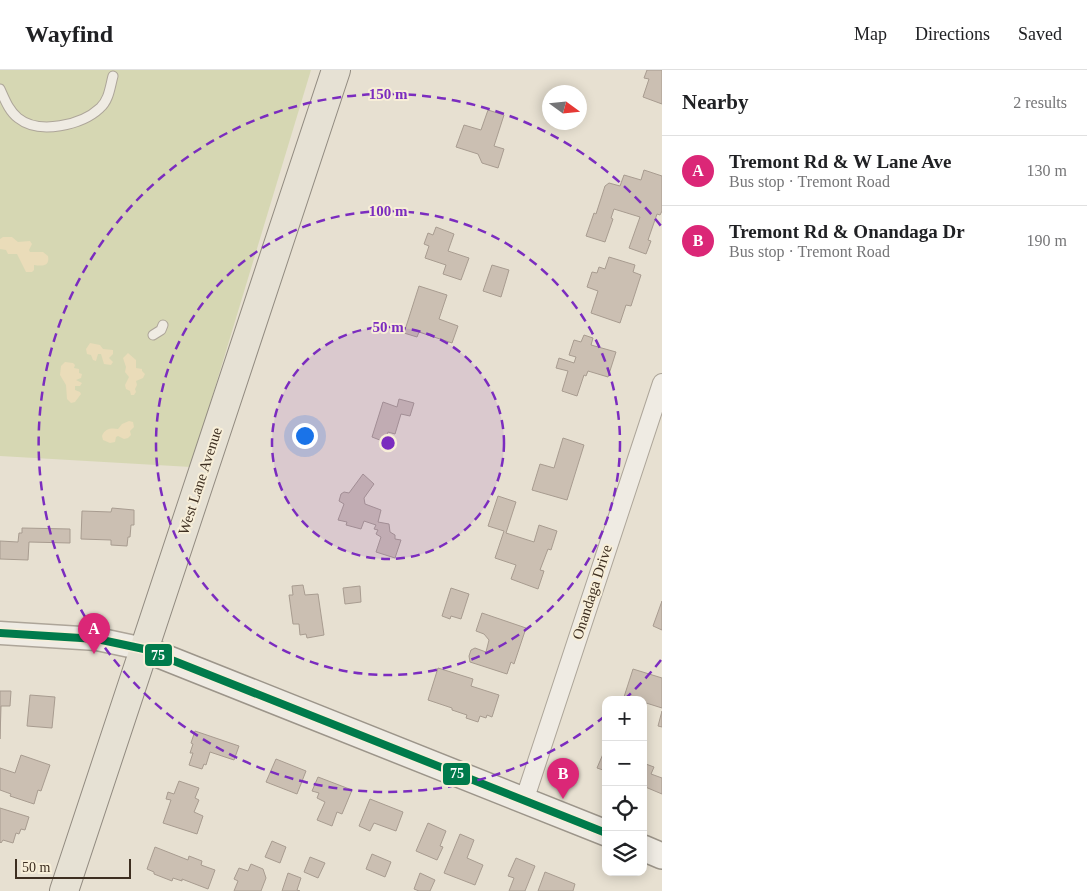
<!DOCTYPE html>
<meta charset="utf-8">
<style>
:root{--surface:#fff;--page:#f2f2f2;--text:#202124;--muted:#757577;--line:#e0e0e0;--accent:#db2777}
body{margin:0;font-family:Georgia,serif;background:var(--page);color:var(--text)}
.controls{position:absolute;right:15px;bottom:15px;display:grid;overflow:hidden;border-radius:10px;box-shadow:0 2px 12px #0003}
.controls button{width:45px;height:45px;display:grid;place-items:center;padding:0;border:0;border-bottom:1px solid var(--line);background:var(--surface);color:var(--text);font:25px sans-serif}
.compass{position:absolute;left:542px;top:15px;width:45px;height:45px;border-radius:50%;background:var(--surface);box-shadow:0 2px 12px #0003;rotate:105deg}
.scale{position:absolute;left:15px;bottom:12px;width:116px;box-sizing:border-box;padding-left:5px;border:2px solid #3d2e20;border-top:0;font-size:14px;line-height:18px;white-space:nowrap;color:#3d2e20;-webkit-text-stroke:4px #f7eed8;paint-order:stroke}
.you{position:absolute;left:304px;top:365px;width:18px;height:18px;margin:-12px;border:4px solid #fff;border-radius:50%;background:#1a73e8;box-shadow:0 0 0 8px #1a73e833}
.badge{display:grid;place-items:center;width:32px;height:32px;border-radius:50%;background:var(--accent);color:#fff;font-size:16px;font-weight:700}
.pin{position:absolute;translate:-50% -41px;filter:drop-shadow(0 1px 2px #0008)}
.pin::after{content:'';position:absolute;top:26px;width:18px;height:15px;background:inherit;clip-path:polygon(0 0,100% 0,50% 100%)}
.list{margin:0;padding:0;list-style:none}
h2{display:flex;justify-content:space-between;align-items:center;height:65px;margin:0;padding:0 20px;font-size:21px}
h2 small{font-size:16px;font-weight:400;color:var(--muted)}
.list li{display:grid;grid-template-columns:32px 1fr auto;gap:15px;align-items:center;box-sizing:border-box;height:70px;padding:0 20px;border-top:1px solid var(--line)}
.list b{display:block;font-size:19px;white-space:nowrap}
.list p{margin:0;font-size:16px;white-space:nowrap;color:var(--muted)}
.list em{font-size:16px;font-style:normal;color:var(--muted)}
.icon{flex:none;width:28px;height:28px;fill:none;stroke:currentColor;stroke-width:2;stroke-linecap:round;stroke-linejoin:round}
.map{position:relative;flex:none;width:662px;height:821px;overflow:hidden}
header{display:flex;align-items:center;gap:30px;box-sizing:border-box;height:70px;padding:0 25px;background:var(--surface);border-bottom:1px solid var(--line)}
header strong{font-size:24px}
nav{display:flex;gap:28px;margin-inline-start:auto;font-size:18px}
main{display:flex}
aside{flex:1;background:var(--surface)}
.map>svg:first-child{display:block}
.green{fill:#d6d7b3}
.sand{fill:#eadcb9}
.building{fill:#cbbfb2;stroke:#a89c90}
.lines{fill:none;stroke-linecap:round;stroke-linejoin:round}
.service-casing{stroke:#ada599;stroke-width:11}
.minor-casing{stroke:#ada599;stroke-width:20}
.tertiary-casing{stroke:#ada599;stroke-width:25}
.secondary-casing{stroke:#9c958a;stroke-width:28}
.primary-casing{stroke:#928b80;stroke-width:30}
.service{stroke:#efebe3;stroke-width:9}
.minor{stroke:#efebe3;stroke-width:18}
.tertiary{stroke:#efebe3;stroke-width:22}
.secondary{stroke:#efebe3;stroke-width:25}
.primary{stroke:#e6e1d4;stroke-width:28}
.bus-1-casing{stroke:#f7eed8;stroke-width:11}
.bus-1{stroke:#007b4b;stroke-width:8}
.ring{fill:none;stroke:#7b2cbf;stroke-width:2.5;stroke-dasharray:9 6}
.labels{text-anchor:middle;stroke-width:4;stroke-linejoin:round;paint-order:stroke}
.street-label{font-size:15px;fill:#3d2e20;stroke:#f7eed8}
.centre{fill:#7b2cbf;stroke:#f7eed8;stroke-width:2.5}
.ring-label{font-size:15px;text-anchor:middle;font-weight:bold;fill:#7b2cbf;stroke:#f7eed8;stroke-width:4;stroke-linejoin:round;paint-order:stroke}
.line-badge{stroke:#f7eed8;stroke-width:2}
.badge-label{font-size:14px;text-anchor:middle;font-weight:bold;fill:#fff}
</style>
<header>
<strong>Wayfind</strong>
<nav><a>Map</a><a>Directions</a><a>Saved</a></nav>
</header>
<main>
<div class="map">
<svg width="662" height="821" viewBox="0 0 662 821">
<rect width="100%" height="100%" fill="#e7e0d1"/>
<path class="green" d="M0,0H311L191,397L0,386Z"/>
<path class="sand" d="M3,167H12L18,172L30,171L32,174L29,180L30,182H43L48,186C50,197 42,196 34,195V200L32,202H26L17,184H8L6,180L0,179V169Z
M90,273L100,275L103,279L113,280V284L109,288L113,292L111,295L104,294L101,284H98L96,291L93,290L91,285L87,284L86,279Z
M128,283L136,290V298L142,299V301L145,304L143,308L136,311L137,315L135,319L136,322L134,325H131L130,321L126,319L125,315L129,307L125,302L126,297L123,288Z
M65,292L73,293L75,295L74,298L79,299V303L82,304L81,308L76,310L82,313L80,316H75V320L80,322L81,324L75,332L71,333L67,329L66,315L60,305L61,296Z
M129,351L133,352L134,357L130,361L131,365L128,368L124,369L118,366L116,367L115,372L110,373L103,370L102,366C105,358 112,358 118,359L122,354Z"/>
<path class="building" d="M647,0H662V34L643,27L649,9L644,8Z
M488,40L504,45L494,76L504,79L498,98L482,93L478,84L456,77L464,55L481,60Z
M644,100L662,106V141L660,145L657,144L648,170L651,171L646,184L629,178L640,147L614,139L611,148L613,149L605,172L586,166L594,143L596,144L605,116L609,113L620,116L624,105L641,110Z
M436,157L454,164L448,181L469,188L461,210L443,204L446,195L425,188L429,176L424,174L428,163L433,165Z
M609,187L635,195L633,202L641,205L631,236L626,235L620,253L591,243L598,221L587,217L592,202L597,203L599,197L605,199Z
M492,195L509,200L501,227L483,221Z
M419,216L447,225L439,249L458,256L452,273L419,262L417,267L404,263Z
M584,265L593,268L591,275L616,282L608,307L588,301L586,306L584,305L577,326L562,321L568,301L556,298L559,288L574,293L576,287L569,285L574,270L581,272Z
M399,329L414,333L410,346L401,344L395,364L388,362L385,372L372,367L383,332L397,337Z
M563,368L584,375L567,430L532,420L540,394L554,398Z
M363,404L374,414L364,428L365,434L381,440L378,452L389,454L390,462L395,465V469L401,470L395,488L376,482L381,467L376,464L378,460L374,459L376,455L364,451L361,459L346,455L347,452L338,450L344,434L339,431L341,424L344,422L349,423Z
M498,426L516,432L506,463L534,472L539,455L557,461L551,480L548,479L540,500L544,501L538,519L511,509L516,495L495,488L504,461L488,456Z
M112,438L134,440V455H131L130,467H128L127,476L111,475V470L81,469L82,441L111,442Z
M22,458L70,459V473L29,472L28,490L0,489V471L18,472L19,463H22Z
M303,515L305,525L318,524L324,565L307,568L306,564L300,565L299,554H293L289,525H293L292,516Z
M360,516L361,532L345,534L343,518Z
M451,518L469,524L461,549L451,546L450,549L442,546Z
M662,531V560L653,556Z
M482,543L526,558L514,594L511,592L507,604L470,592L469,586L471,580L475,578L486,582L489,570L484,564L476,561Z
M438,598L473,609L471,616L499,625L492,647L487,645L486,648L480,646L478,652L466,648L467,645L452,640V638L428,630Z
M633,599L662,608V638L643,632V630H627V628L624,627Z
M0,621H11L10,636H1L0,669Z
M30,625L55,627L52,658L27,656Z
M662,641V657L658,656Z
M195,661L239,676L234,690L210,682L206,695L204,694L202,699L189,695L193,683H190L193,674L191,673Z
M606,677V701L597,698Z
M21,685L50,695L41,721L38,720L34,734L10,726L11,724L0,720V698L15,703Z
M276,689L306,701L297,724L266,712Z
M643,693L654,697L651,704L662,708V724L643,716Z
M318,707L352,720L342,744L337,742L332,756L317,750L325,732L317,728L319,723L312,721Z
M179,711L199,718L195,728L199,730L194,742L203,746L197,764L163,753L171,730L166,729L168,722L174,724Z
M370,729L403,742L396,761L374,753L370,761L359,756Z
M0,738L29,747L25,760L21,759L19,764L16,763L13,773L3,770L1,773L0,772Z
M428,753L446,761L440,776L443,777L437,790L416,781Z
M460,764L474,770L467,788L483,795L475,815L444,803Z
M272,771L286,777L280,793L265,787Z
M155,777L188,790L189,786L202,791L201,795L215,800L208,819L182,809V811L173,808L172,811L154,804V802L147,799Z
M372,784L391,792L385,807L366,799Z
M310,787L325,793L318,808L304,802Z
M516,788L535,796L525,821H509L514,808L508,806Z
M251,794L263,799L266,808L261,821H234L238,811L234,809L239,798L248,801Z
M545,802L575,814L573,821H538Z
M288,803L301,808L297,820L300,821H282Z
M420,803L435,810L430,821H419L414,819Z"/>
<g class="lines">
<defs>
<path id="service" d="M0,19C5,30 9,41 18,48C39,65 82,55 100,38C109,30 110,17 113,6
M153,265L161,260L163,255"/>
<path id="minor" d="M524,731L662,313"/>
<path id="tertiary" d="M0,563L97,569L144,579"/>
<path id="secondary" d="M144,579L606,763
M643,778L662,786"/>
<path id="primary" d="M64,821L336,0"/>
</defs>
<use href="#service" class="service-casing"/>
<use href="#minor" class="minor-casing"/>
<use href="#tertiary" class="tertiary-casing"/>
<use href="#secondary" class="secondary-casing"/>
<use href="#primary" class="primary-casing"/>
<use href="#service" class="service"/>
<use href="#minor" class="minor"/>
<use href="#tertiary" class="tertiary"/>
<use href="#secondary" class="secondary"/>
<use href="#primary" class="primary"/>
<defs>
<path id="bus-1" d="M0,563L97,569L144,579L606,763"/>
</defs>
<use href="#bus-1" class="bus-1-casing"/>
<use href="#bus-1" class="bus-1"/>
</g>
<circle cx="388" cy="373" r="116" fill="#7b2cbf" fill-opacity=".12"/>
<g class="ring">
<circle cx="388" cy="373" r="116"/>
<circle cx="388" cy="373" r="232"/>
<path d="M661 590A349 349 0 0 1 626 628M605 646A349 349 0 1 1 661 156"/>
</g>
<g class="labels">
<g class="street-label">
<text transform="translate(200 411) rotate(-72)" y="5">West Lane Avenue</text>
<text transform="translate(592 522) rotate(-72)" y="5">Onandaga Drive</text>
</g>
</g>
<circle cx="388" cy="373" r="8" class="centre"/>
<g class="ring-label">
<text x="388" y="29">150 m</text>
<text x="388" y="146">100 m</text>
<text x="388" y="262">50 m</text>
</g>
<g class="line-badge">
<rect x="144" y="573" width="29" height="24" rx="5" fill="#007b4b"/>
<rect x="442" y="692" width="29" height="24" rx="5" fill="#007b4b"/>
</g>
<g class="badge-label">
<text x="158" y="590">75</text>
<text x="457" y="708">75</text>
</g>
</svg>
<div class="controls">
<button>+</button>
<button>−</button>
<button><svg class="icon" aria-label="locate" viewBox="0 0 24 24"><circle cx="12" cy="12" r="6"/><path d="M12 2v4M12 18v4M2 12h4M18 12h4"/></svg></button>
<button><svg class="icon" aria-label="layers" viewBox="0 0 24 24"><path d="M12 4l9 5-9 5-9-5zM3 14l9 5 9-5"/></svg></button>
</div>
<svg class="compass" viewBox="-18 -18 36 36"><path d="M0-13l5 13h-10z" fill="#e53935"/><path d="M0 13l5-13h-10z" fill="#757577"/></svg>
<div class="scale">50 m</div>
<div class="you"></div>
<div class="pin badge" style="left:94px;top:584px">A</div>
<div class="pin badge" style="left:563px;top:729px">B</div>
</div>
<aside>
<h2>Nearby<small>2 results</small></h2>
<ul class="list">
<li><span class="badge">A</span><div><b>Tremont Rd &amp; W Lane Ave</b><p>Bus stop · Tremont Road</p></div><em>130 m</em></li>
<li><span class="badge">B</span><div><b>Tremont Rd &amp; Onandaga Dr</b><p>Bus stop · Tremont Road</p></div><em>190 m</em></li>
</ul>
</aside>
</main>
